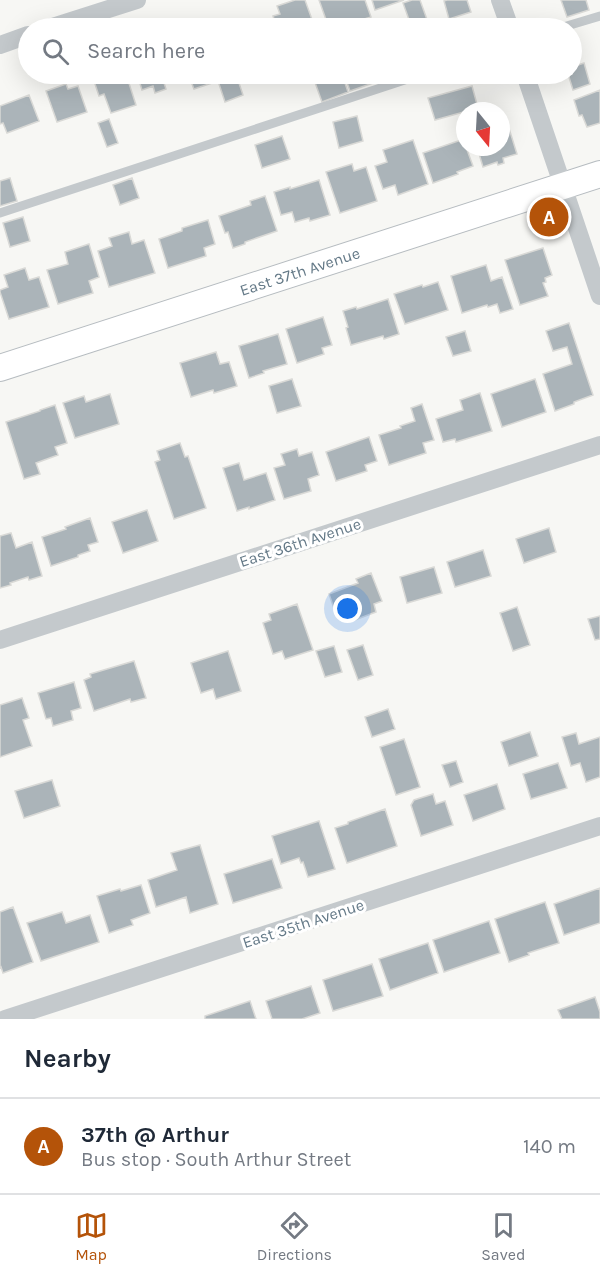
<!DOCTYPE html>
<meta charset="utf-8">
<style>
:root{--surface:#fff;--page:#f6f6f7;--text:#1f2937;--muted:#747a83;--line:#e0e1e3;--accent:#b45309}
body{margin:0;font-family:Karla,sans-serif;background:var(--page);color:var(--text)}
.compass{position:absolute;left:456px;top:102px;width:54px;height:54px;border-radius:50%;background:var(--surface);box-shadow:0 6px 24px #0002;rotate:162deg}
.you{position:absolute;left:348px;top:609px;width:21px;height:21px;margin:-15px;border:4px solid #fff;border-radius:50%;background:#1a73e8;box-shadow:0 0 0 9px #1a73e833}
.badge{display:grid;place-items:center;width:39px;height:39px;border-radius:50%;background:var(--accent);color:#fff;font-size:20px;font-weight:700}
.pin{position:absolute;translate:-50% -50%;border:3px solid #fff;box-shadow:0 2px 6px #0006}
.list{margin:0;padding:0;list-style:none}
h2{display:flex;justify-content:space-between;align-items:center;height:78px;margin:0;padding:0 24px;font-size:26px}
h2 small{font-size:20px;font-weight:400;color:var(--muted)}
.list li{display:grid;grid-template-columns:39px 1fr auto;gap:18px;align-items:center;box-sizing:border-box;height:96px;padding:0 24px;border-top:2px solid var(--line)}
.list b{display:block;font-size:22px;white-space:nowrap}
.list p{margin:0;font-size:20px;white-space:nowrap;color:var(--muted)}
.list em{font-size:20px;font-style:normal;color:var(--muted)}
.icon{flex:none;width:33px;height:33px;fill:none;stroke:currentColor;stroke-width:2;stroke-linecap:round;stroke-linejoin:round}
.map{position:relative;flex:none;width:600px;height:1019px;overflow:hidden}
.search{position:absolute;background:var(--surface);box-shadow:0 6px 24px #0002;left:18px;right:18px;top:18px;height:66px;display:flex;align-items:center;gap:15px;box-sizing:border-box;padding:0 21px;border-radius:33px;color:var(--muted);font-size:22px}
.sheet{height:174px;background:var(--surface)}
nav{display:flex;justify-content:space-around;align-items:center;box-sizing:border-box;height:84px;border-top:2px solid var(--line);background:var(--surface);font-size:16px;color:var(--muted)}
nav a{display:grid;justify-items:center;gap:3px}
nav .on{color:var(--accent)}
.map>svg:first-child{display:block}
.building{fill:#abb4b9;stroke:#d9d9d6;stroke-width:1.5}
.lines{fill:none;stroke-linecap:round;stroke-linejoin:round}
.secondary-casing{stroke:#b6bcc0;stroke-width:28}
.lane{stroke:#c4c9cc;stroke-width:9}
.street{stroke:#c4c9cc;stroke-width:18}
.secondary{stroke:#fff;stroke-width:26}
.labels{text-anchor:middle;stroke-width:6;stroke-linejoin:round;paint-order:stroke}
.street-label{font-size:16px;fill:#647987;stroke:#fff}
</style>
<div class="map">
<svg width="600" height="1019" viewBox="0 0 600 1019">
<rect width="100%" height="100%" fill="#f7f7f4"/>
<path class="building" d="M295,0H305L315,28H277L273,16L280,14L277,6Z
M319,0H365L371,17L335,28H329Z
M372,0H404L375,10Z
M412,0H420L430,28H412L403,3Z
M447,0H467L471,12L449,19L444,1Z
M561,0H586L589,10L567,17Z
M584,63L590,84L573,90L568,74H572V67Z
M103,74H126L136,105L111,113L104,94L99,96L94,81L104,77Z
M137,74H174L169,75L171,80L164,83L166,89L155,93L153,86L142,90Z
M188,74H226L227,77L236,74L243,95L225,102L218,81L194,89Z
M312,74H342L348,92L322,102Z
M344,74H369L373,83L350,91Z
M66,84L68,89L78,86L87,112L57,122L46,91Z
M472,86L478,108L435,120L428,98Z
M600,90V123L587,127L582,115L579,116L574,100Z
M29,95L39,121L7,133L3,123L0,124V106Z
M357,116L363,141L339,148L333,122Z
M109,119L118,143L107,147L98,123Z
M506,119L517,154L503,158L504,163L498,165L497,162L483,167L477,147H501V120Z
M282,136L290,159L262,168L255,145Z
M464,139L465,147H466L473,166L457,172L458,174L433,183L423,153Z
M413,140L428,184L398,195L395,185L383,189L375,166L387,162L383,150Z
M352,164L354,171L366,167L377,201L340,213L326,172Z
M10,178L17,201L0,206V181Z
M132,178L139,198L120,205L113,185Z
M319,180L330,215L310,221L309,218L295,222L292,212L281,215L274,192L290,187V189Z
M265,196L277,231L245,242V244L233,248L228,232L225,233L219,216L251,205L250,201Z
M23,217L30,241L10,247L3,223Z
M208,220L215,244L204,248L206,256L168,268L159,239L182,231V228Z
M129,232L132,244L144,240L155,273L109,287L98,251L112,246L109,238Z
M89,244L99,277L89,281L93,293L58,304L47,270L68,264L65,252Z
M543,248L552,275L545,278L546,282L543,283L548,296L520,305L505,260Z
M486,265L491,281L502,277L513,309L500,313L497,304L488,307L487,305L462,313L451,276Z
M25,268L29,280L39,277L49,307L9,319L0,292V290L8,287L4,275Z
M438,282L448,310L405,324L394,294L422,285L423,287Z
M388,299L399,334L384,339L383,336L351,345L346,328L348,327L343,311L356,307L357,309Z
M323,317L332,345L322,348L324,354L297,363L286,329Z
M569,323L593,395L574,402V404L555,411L543,374L572,364L567,347L553,351L546,331Z
M465,331L471,351L453,356L446,337Z
M278,334L287,364L263,371L264,373L249,378L239,346Z
M216,352L220,364L229,362L237,386L214,393L213,390L191,397L180,363Z
M292,379L301,406L277,413L269,386Z
M535,379L546,412L502,427L491,394Z
M480,393L492,431L456,442L455,439L443,442L436,419L463,410L460,400Z
M110,394L119,424L75,438L63,403L84,396L86,402Z
M422,404L434,440L423,443L426,453L389,465L379,435L401,428L400,426L415,421L411,408Z
M55,405L67,443L55,447L58,455L36,463L40,474L24,479L6,422L40,411V410Z
M369,437L377,461L365,465L367,471L336,481L326,452Z
M180,443L185,457L188,456L206,508L174,519L155,462L160,460L157,451Z
M297,449L299,456L312,452L319,475L308,479L311,491L284,499L274,468L285,465L281,454Z
M239,463L244,480L266,473L275,500L249,509V507L237,511L223,468Z
M147,510L158,541L123,553L112,522Z
M90,518L98,542L88,545L90,551L78,555V557L51,566L42,537L66,529L65,527Z
M549,528L556,552L524,563L516,539Z
M11,533L16,548L32,542L42,576L29,580L28,577L10,583L11,585L0,588V536Z
M483,550L491,576L455,587L447,562Z
M434,567L442,593L407,603L400,577Z
M371,573L382,601L374,604L376,612L352,621L349,613L337,617L329,594L358,583L356,579Z
M297,604L313,650L285,659L282,651L273,654L263,623L271,620L269,614Z
M517,607L530,645L513,651L500,613Z
M600,616V639L595,640L588,619Z
M363,645L373,675L358,680L347,650Z
M334,646L342,672L325,677L316,651Z
M228,651L241,691L216,699L213,689L201,693L191,663Z
M134,661L146,698L131,702L130,699L94,711L84,680L91,677L90,674Z
M74,682L81,708L71,711L73,720L53,726L51,718L46,719L38,693Z
M22,698L29,718L23,720L32,746L0,757V705Z
M388,709L395,729L372,737L365,717Z
M530,732L538,756L509,766L501,742Z
M576,733L579,744L600,737V777L586,782L580,763L571,766L562,737Z
M404,739L420,787L396,795L380,747Z
M456,761L463,782L450,787L442,765Z
M558,763L567,788L531,799L523,774Z
M52,780L60,806L24,818L15,791Z
M497,784L505,809L473,821L464,795Z
M433,794L436,804L445,801L453,825L421,836L411,805L414,800Z
M385,809L397,846L347,863L335,828L348,824V822Z
M319,821L335,869L308,877L303,862L301,863L299,858L281,864L272,836Z
M200,845L218,904L190,913L186,897L156,907L148,880L177,870L171,853Z
M272,859L282,888L233,903L224,874Z
M141,885L150,913L131,920L133,925L109,933L97,896L120,889L121,891Z
M600,888V923L564,935L554,904Z
M545,902L559,943L528,953L529,955L509,962L495,919Z
M13,907L33,962L3,973L1,967L0,968V912Z
M62,912L66,923L90,915L99,942L41,961L27,923Z
M489,921L500,953L444,972L433,940Z
M428,943L438,973L390,990L379,959Z
M372,964L383,996L333,1011L323,980Z
M311,986L320,1013L302,1019H272L266,1001Z
M595,997L600,1012V1019H562L558,1010Z
M250,1001L256,1019H205V1016Z"/>
<g class="lines">
<defs>
<g id="secondary">
<path id="s1" d="M0,368L600,174"/>
</g>
</defs>
<use href="#secondary" class="secondary-casing"/>
<path class="lane" d="M560,28L600,16
M0,213L423,74"/>
<path class="street" d="M500,0L510,28
M49,28L137,0
M0,45L28,35
M525,74L600,296
M0,640L600,445
M5,1019L600,826"/>
<use href="#secondary" class="secondary"/>
</g>
<g class="labels">
<g class="street-label">
<text dy="6" stroke="none"><textPath href="#s1" startOffset="315">East 37th Avenue</textPath></text>
<text transform="translate(300 542) rotate(-18)" y="6">East 36th Avenue</text>
<text transform="translate(303 923) rotate(-18)" y="6">East 35th Avenue</text>
</g>
</g>
</svg>
<svg class="compass" viewBox="-18 -18 36 36"><path d="M0-13l5 13h-10z" fill="#e53935"/><path d="M0 13l5-13h-10z" fill="#747a83"/></svg>
<div class="you"></div>
<div class="pin badge" style="left:549px;top:217px">A</div>
<div class="search"><svg class="icon" aria-label="search" viewBox="0 0 24 24"><circle cx="10" cy="10" r="6"/><path d="M15 15l6 6"/></svg>Search here</div>
</div>
<section class="sheet">
<h2>Nearby<small></small></h2>
<ul class="list">
<li><span class="badge">A</span><div><b>37th @ Arthur</b><p>Bus stop · South Arthur Street</p></div><em>140 m</em></li>
</ul>
</section>
<nav>
<a class="on"><svg class="icon" aria-label="map" viewBox="0 0 24 24"><path d="M3 6l6-2 6 2 6-2v14l-6 2-6-2-6 2zM9 4v14M15 6v14"/></svg>Map</a>
<a><svg class="icon" aria-label="directions" viewBox="0 0 24 24"><path d="M12 3l9 9-9 9-9-9zM9 14v-3h6M13 9l2 2-2 2"/></svg>Directions</a>
<a><svg class="icon" aria-label="saved" viewBox="0 0 24 24"><path d="M7 4h10v16l-5-4-5 4z"/></svg>Saved</a>
</nav>
